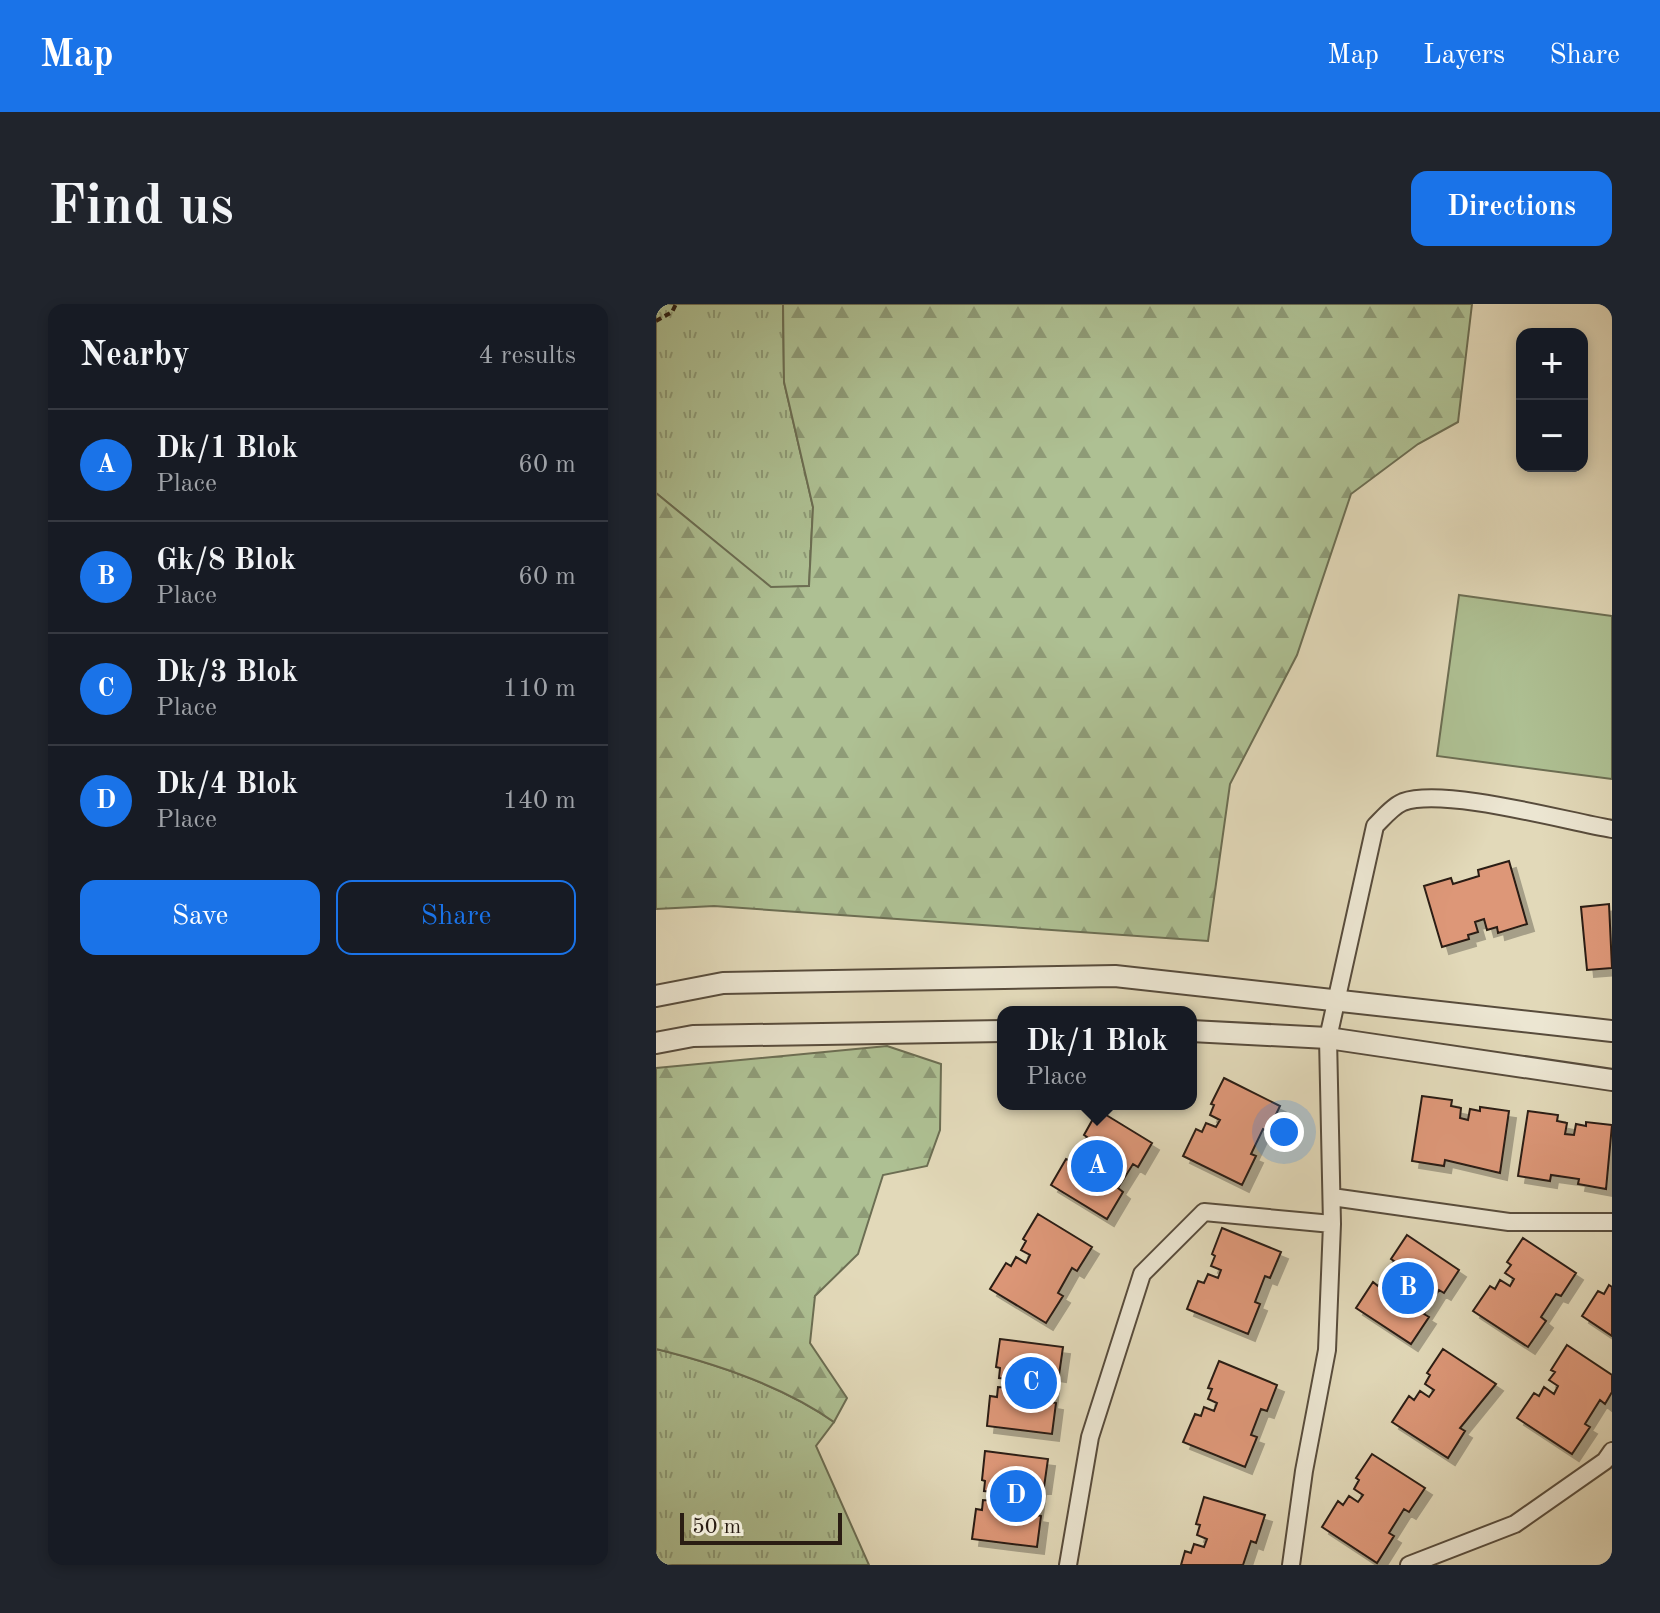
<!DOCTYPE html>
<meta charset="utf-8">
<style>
:root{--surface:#171b24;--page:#20242c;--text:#f1f3f6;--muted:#9ea1a6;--line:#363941;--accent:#1a73e8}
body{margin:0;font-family:"Old Standard TT",serif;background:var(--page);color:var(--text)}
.controls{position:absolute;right:24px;top:24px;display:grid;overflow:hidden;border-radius:16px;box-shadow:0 4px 12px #0003}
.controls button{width:72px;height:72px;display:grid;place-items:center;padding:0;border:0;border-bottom:2px solid var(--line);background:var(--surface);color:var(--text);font:40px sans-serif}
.scale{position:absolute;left:24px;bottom:20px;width:162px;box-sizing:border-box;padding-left:8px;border:4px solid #2a1d13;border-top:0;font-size:22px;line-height:28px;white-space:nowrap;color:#2a1d13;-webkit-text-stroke:6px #ece6d2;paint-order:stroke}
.you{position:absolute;left:628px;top:828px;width:28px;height:28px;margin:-20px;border:6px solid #fff;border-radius:50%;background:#1a73e8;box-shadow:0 0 0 12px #1a73e833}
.badge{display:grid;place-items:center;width:52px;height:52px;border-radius:50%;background:var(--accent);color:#fff;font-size:26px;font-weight:700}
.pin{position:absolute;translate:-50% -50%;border:4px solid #fff;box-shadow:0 2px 8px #0006}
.popup{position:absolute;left:341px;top:702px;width:200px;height:104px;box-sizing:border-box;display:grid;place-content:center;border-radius:16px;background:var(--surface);filter:drop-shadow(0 2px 6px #0005);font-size:26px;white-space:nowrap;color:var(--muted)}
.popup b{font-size:30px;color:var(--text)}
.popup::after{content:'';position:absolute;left:50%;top:100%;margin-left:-16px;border:16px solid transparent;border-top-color:var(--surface)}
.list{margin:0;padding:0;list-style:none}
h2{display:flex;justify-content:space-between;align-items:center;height:104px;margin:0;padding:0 32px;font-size:34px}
h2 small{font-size:26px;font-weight:400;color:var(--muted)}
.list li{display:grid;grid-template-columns:52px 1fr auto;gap:24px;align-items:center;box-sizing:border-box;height:112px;padding:0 32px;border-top:2px solid var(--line)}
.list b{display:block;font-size:30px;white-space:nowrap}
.list p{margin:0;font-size:26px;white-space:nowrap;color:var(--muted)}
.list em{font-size:26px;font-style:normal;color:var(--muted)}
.actions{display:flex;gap:16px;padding:24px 32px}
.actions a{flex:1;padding:18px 0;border:2px solid var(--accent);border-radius:16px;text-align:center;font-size:28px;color:var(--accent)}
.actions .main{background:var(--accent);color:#fff}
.map{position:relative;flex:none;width:956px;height:1261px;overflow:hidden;border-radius:16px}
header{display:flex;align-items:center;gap:48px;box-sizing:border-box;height:112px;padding:0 40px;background:var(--accent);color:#fff}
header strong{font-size:38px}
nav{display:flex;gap:44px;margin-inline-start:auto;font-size:28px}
.intro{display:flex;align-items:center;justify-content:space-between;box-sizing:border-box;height:192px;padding:0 48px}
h1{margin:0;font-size:56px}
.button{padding:20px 36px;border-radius:16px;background:var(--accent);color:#fff;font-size:28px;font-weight:700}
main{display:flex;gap:48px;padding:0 48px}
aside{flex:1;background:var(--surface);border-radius:16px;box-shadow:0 4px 12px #0003}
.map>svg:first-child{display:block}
.grass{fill:url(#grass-tufts);stroke:#6c6e53;stroke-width:2}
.forest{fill:url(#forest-firs);stroke:#6c6e53;stroke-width:2}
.garden{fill:#aec093;stroke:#6c6e53;stroke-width:2}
.building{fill:#dd9778;stroke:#2a1d13;stroke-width:2;filter:url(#shadow)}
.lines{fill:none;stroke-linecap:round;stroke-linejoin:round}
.minor-casing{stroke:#584c3c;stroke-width:20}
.tertiary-casing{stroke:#584c3c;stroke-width:24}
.path{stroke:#2a1d13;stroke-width:4;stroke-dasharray:6 4;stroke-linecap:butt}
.minor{stroke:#ece6d2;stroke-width:16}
.tertiary{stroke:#ece6d2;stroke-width:20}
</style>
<header>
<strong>Map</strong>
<nav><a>Map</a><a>Layers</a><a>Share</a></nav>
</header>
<div class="intro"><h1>Find us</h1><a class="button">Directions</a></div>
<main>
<aside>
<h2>Nearby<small>4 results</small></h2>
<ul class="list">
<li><span class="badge">A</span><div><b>Dk/1 Blok</b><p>Place</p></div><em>60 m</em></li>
<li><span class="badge">B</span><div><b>Gk/8 Blok</b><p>Place</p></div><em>60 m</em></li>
<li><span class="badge">C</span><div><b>Dk/3 Blok</b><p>Place</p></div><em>110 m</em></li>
<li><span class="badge">D</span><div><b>Dk/4 Blok</b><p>Place</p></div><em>140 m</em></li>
</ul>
<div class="actions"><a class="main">Save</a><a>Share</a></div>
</aside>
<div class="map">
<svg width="956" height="1261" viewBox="0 0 956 1261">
<defs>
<pattern id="grass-tufts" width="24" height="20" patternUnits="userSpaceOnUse" patternTransform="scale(2)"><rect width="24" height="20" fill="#aec093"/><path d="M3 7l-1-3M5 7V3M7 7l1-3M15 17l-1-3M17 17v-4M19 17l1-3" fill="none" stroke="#8e9b77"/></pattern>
<pattern id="forest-firs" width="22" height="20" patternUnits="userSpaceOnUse" patternTransform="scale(2)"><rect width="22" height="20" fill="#aec093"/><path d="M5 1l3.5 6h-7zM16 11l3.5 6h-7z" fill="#8e9b77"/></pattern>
<filter id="shadow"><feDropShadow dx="7" dy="7" stdDeviation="0" flood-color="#0004"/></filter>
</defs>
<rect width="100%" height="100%" fill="#e2d9b9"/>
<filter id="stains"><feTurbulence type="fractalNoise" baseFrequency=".0025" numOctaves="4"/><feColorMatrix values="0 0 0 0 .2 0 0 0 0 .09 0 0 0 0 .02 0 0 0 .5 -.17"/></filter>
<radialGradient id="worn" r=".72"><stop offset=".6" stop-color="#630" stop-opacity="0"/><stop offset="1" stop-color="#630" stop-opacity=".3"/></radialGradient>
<path class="grass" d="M0,0H127L128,78L157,203L153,282L115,284L0,189Z
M0,1045C61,1060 127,1082 178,1118L160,1142L213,1261H0Z"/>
<path class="forest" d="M127,0H816L802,118L762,140L695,190L641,351L574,480L552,637L58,602L0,605V189L115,283L153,282L157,203L128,78Z
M231,742L285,760L284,826L271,862L227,871L202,950L159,992L154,1039L191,1094L178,1118C127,1082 61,1060 0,1045V764Z"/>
<path class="garden" d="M803,291L956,312V475L781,452Z"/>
<path class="building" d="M853,557L871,620L842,629L841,623L831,626L828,615L819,618L822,628L812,631L813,635L786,643L768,582L795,574L797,580L823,572L822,566Z
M953,600L956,664L931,666L925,603Z
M568,774L624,802L612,827L607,825L595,850L600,852L586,881L527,852L540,825L546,828L550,819L560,823L564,816L554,811L558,801L555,800Z
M766,792L796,796L795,802L805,804L804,814L812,816L814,805L824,807V803L853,807L844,869L789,856L788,862L756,857Z
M442,806L496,839L482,863L477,860L462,884L467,888L451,915L395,881L410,855L416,858L421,849L430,855L435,847L425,842L431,833L428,831Z
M872,807L902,811L901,817L911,819L909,830L918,831L920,820L930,822V818L956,821L950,885L922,880L923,875L895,871L894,877L862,872Z
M382,910L436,943L421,967L416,964L402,989L407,992L390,1019L334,985L350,959L355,962L360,953L370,959L374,951L365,946L370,937L367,935Z
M566,924L625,948L614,974L609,972L599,998L604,1000L592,1030L531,1005L542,977L548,979L552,970L562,974L565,966L555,962L559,952L556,950Z
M751,931L803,966L788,989L783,986L768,1010L773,1013L755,1040L700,1004L717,978L722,982L728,973L737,979L741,972L732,966L738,957L735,955Z
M867,934L920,969L905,992L900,990L885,1013L890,1017L872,1043L817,1007L834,982L839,985L844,976L854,982L858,975L849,969L855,961L851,958Z
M953,981L956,983V1032L926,1012L942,987L948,990Z
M344,1035L407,1043L403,1071L397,1070L394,1098L400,1099L396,1130L331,1122L334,1092L341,1093L342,1083L353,1084L354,1075L343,1074L344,1064L340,1063Z
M911,1041L956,1071V1088L949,1100L944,1096L929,1120L934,1123L916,1150L861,1114L878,1089L883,1092L888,1083L898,1090L902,1082L893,1076L899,1068L895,1066Z
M787,1045L840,1080L804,1124L809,1127L792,1154L736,1118L753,1092L758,1096L764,1087L773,1093L778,1086L769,1080L774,1071L771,1069Z
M563,1057L621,1081L611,1107L605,1105L595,1131L601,1133L589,1163L527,1138L539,1110L545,1112L548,1103L558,1107L561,1099L552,1095L556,1085L552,1084Z
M329,1147L392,1155L388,1183H383L379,1211L385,1212L381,1243L316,1235L320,1205L326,1206L327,1196L338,1197L339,1188L328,1187L329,1177L326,1176Z
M716,1150L769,1184L753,1208L748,1205L733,1229L738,1232L721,1259L666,1223L682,1197L687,1201L693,1192L702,1198L707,1191L698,1185L703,1176L700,1174Z
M548,1193L609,1211L600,1239L595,1237L587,1261H525L529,1247L535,1249L538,1240L548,1243L551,1235L541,1231L544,1221L540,1220Z"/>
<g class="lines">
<defs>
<path id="minor" d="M676,893L853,918H956
M412,1261L434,1133L486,970L548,908L676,920
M635,1261L648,1167L671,1046L676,920L672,734L719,522C727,514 737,502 747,498C788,483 909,517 956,525
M753,1261L859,1220L949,1157L956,1147"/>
<path id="tertiary" d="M0,692L67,679L459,672L956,727
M535,727L672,734L956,776
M0,739L37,732L347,727"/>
</defs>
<use href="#minor" class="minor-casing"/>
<use href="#tertiary" class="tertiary-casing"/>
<path class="path" d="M0,17L16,8L20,0"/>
<use href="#minor" class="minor"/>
<use href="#tertiary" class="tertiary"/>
</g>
<rect width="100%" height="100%" filter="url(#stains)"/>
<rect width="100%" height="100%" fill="url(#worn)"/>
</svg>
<div class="controls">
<button>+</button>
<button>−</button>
</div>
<div class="scale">50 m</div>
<div class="you"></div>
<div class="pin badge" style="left:441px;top:862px">A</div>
<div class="popup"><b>Dk/1 Blok</b>Place</div>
<div class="pin badge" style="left:752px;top:984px">B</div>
<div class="pin badge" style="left:375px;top:1079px">C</div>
<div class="pin badge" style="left:360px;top:1192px">D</div>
</div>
</main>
